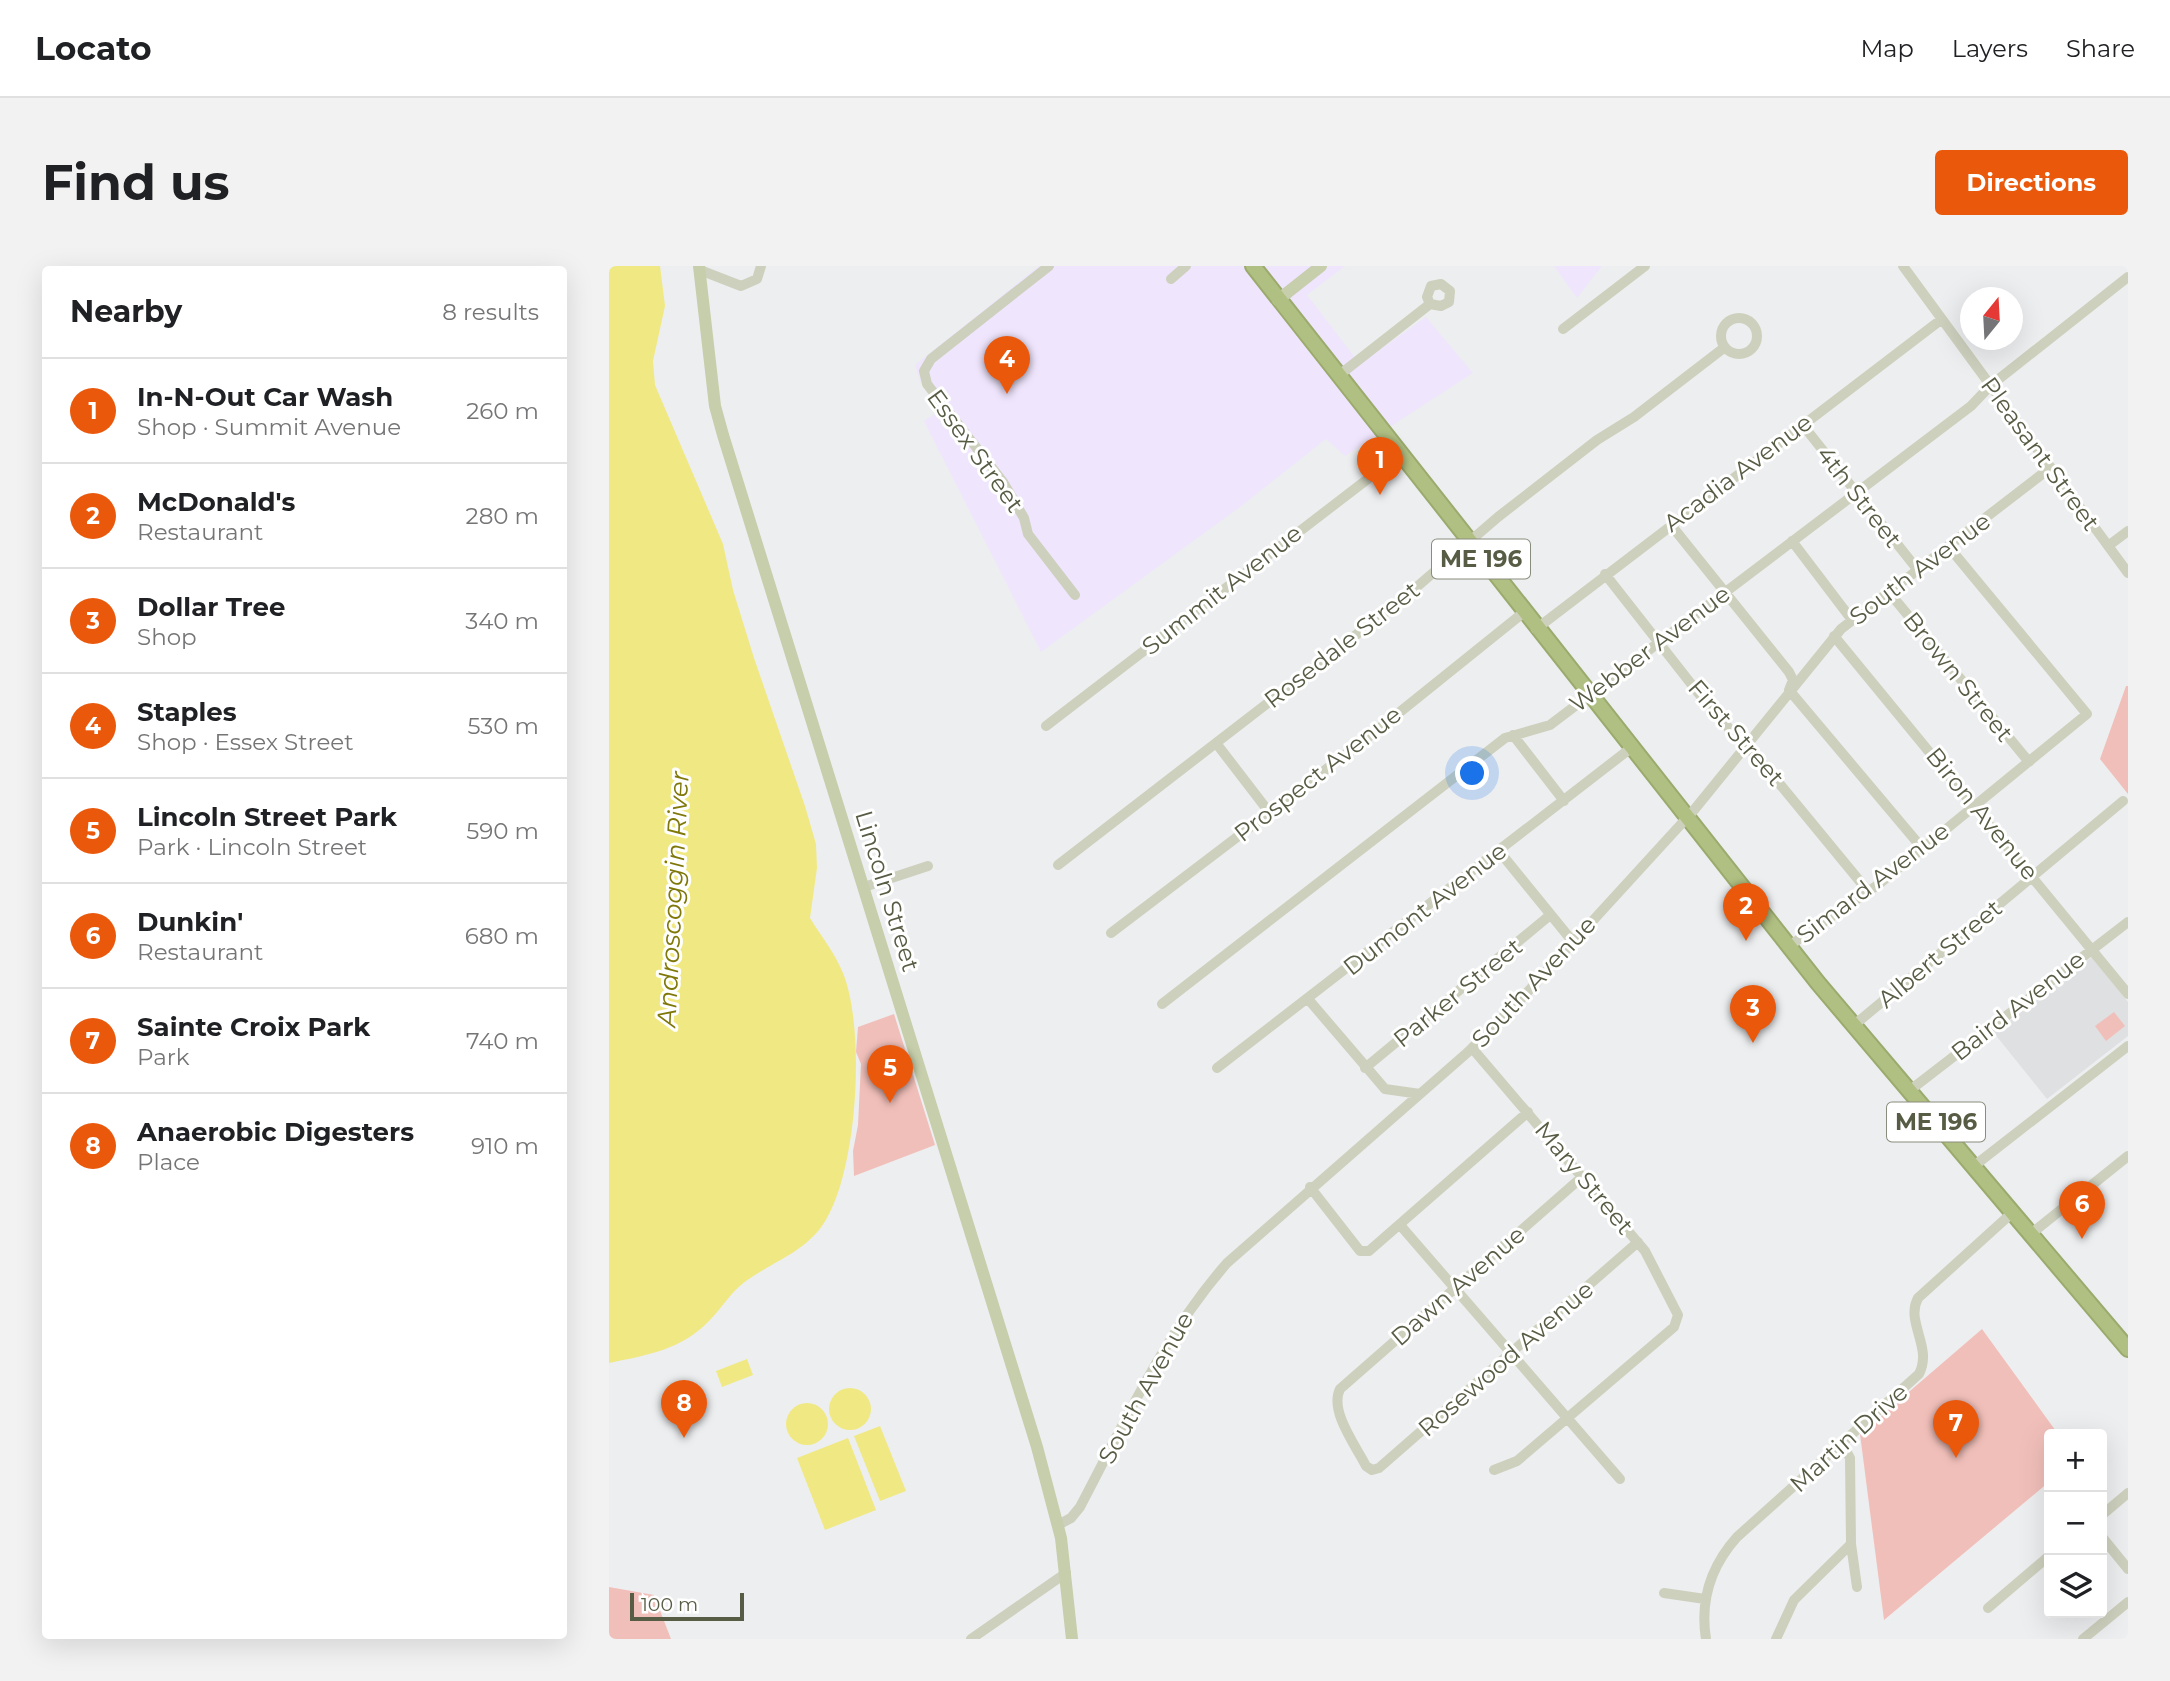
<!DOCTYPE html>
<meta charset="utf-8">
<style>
:root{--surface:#fff;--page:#f2f2f2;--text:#202124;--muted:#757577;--line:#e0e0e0;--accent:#ea580c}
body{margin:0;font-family:Montserrat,sans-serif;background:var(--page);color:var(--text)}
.controls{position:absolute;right:21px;bottom:21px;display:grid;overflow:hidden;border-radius:7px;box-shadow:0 7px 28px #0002}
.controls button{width:63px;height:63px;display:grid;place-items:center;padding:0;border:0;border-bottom:2px solid var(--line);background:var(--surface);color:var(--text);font:35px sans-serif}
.compass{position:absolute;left:1351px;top:21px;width:63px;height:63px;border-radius:50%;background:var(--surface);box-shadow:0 7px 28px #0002;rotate:18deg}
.scale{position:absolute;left:21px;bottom:18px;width:114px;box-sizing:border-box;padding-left:7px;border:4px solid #575c45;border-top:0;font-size:19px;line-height:24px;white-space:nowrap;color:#575c45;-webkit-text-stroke:5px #fff;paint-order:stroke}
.you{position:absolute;left:864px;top:508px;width:24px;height:24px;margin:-18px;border:5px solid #fff;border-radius:50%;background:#1a73e8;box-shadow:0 0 0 10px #1a73e833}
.badge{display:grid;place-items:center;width:46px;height:46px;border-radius:50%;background:var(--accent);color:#fff;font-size:23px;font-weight:700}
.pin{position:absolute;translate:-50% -58px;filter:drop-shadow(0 2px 4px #0008)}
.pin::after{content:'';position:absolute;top:37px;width:24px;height:21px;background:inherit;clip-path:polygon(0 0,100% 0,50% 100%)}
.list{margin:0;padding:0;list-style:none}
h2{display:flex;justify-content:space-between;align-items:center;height:91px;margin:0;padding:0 28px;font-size:30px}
h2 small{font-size:23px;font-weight:400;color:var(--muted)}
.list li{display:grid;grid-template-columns:46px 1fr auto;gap:21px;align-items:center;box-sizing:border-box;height:105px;padding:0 28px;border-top:2px solid var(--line)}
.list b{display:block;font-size:26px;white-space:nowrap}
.list p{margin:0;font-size:23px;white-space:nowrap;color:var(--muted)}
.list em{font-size:23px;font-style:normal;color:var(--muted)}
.icon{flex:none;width:38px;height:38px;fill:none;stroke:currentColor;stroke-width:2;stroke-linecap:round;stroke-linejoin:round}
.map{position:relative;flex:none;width:1519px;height:1373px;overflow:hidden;border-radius:7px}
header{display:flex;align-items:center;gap:42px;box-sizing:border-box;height:98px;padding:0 35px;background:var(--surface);border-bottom:2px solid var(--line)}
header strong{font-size:33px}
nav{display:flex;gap:38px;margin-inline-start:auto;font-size:24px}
.intro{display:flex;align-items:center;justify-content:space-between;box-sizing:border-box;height:168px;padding:0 42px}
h1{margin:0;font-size:49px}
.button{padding:18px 32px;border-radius:7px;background:var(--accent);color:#fff;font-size:24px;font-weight:700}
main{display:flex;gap:42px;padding:0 42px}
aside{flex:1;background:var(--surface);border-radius:7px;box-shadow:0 7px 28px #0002}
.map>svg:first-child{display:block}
.commercial{fill:#efe5fd}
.education{fill:#dee0e1}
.green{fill:#f1bfb9}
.water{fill:#f0e983}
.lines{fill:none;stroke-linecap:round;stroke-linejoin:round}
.highway-casing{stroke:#9bab6d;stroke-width:18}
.minor{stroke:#cdd0bd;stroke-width:10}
.major{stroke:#c6ceab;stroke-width:12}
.highway{stroke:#b0bf82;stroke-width:14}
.labels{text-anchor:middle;stroke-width:6;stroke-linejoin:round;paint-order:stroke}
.shield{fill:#fff;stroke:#898d7d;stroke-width:2}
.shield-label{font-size:23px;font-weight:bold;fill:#575c45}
.street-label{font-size:24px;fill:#575c45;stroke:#fff}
.water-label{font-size:26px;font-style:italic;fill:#7f7809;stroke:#fff}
</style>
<header>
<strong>Locato</strong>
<nav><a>Map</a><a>Layers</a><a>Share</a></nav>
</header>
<div class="intro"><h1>Find us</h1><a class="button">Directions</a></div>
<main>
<aside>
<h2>Nearby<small>8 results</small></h2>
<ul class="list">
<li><span class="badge">1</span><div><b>In-N-Out Car Wash</b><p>Shop · Summit Avenue</p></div><em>260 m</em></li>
<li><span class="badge">2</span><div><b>McDonald's</b><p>Restaurant</p></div><em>280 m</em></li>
<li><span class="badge">3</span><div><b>Dollar Tree</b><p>Shop</p></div><em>340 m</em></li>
<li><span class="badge">4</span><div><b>Staples</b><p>Shop · Essex Street</p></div><em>530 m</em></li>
<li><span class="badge">5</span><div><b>Lincoln Street Park</b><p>Park · Lincoln Street</p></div><em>590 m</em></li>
<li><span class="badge">6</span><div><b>Dunkin'</b><p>Restaurant</p></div><em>680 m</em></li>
<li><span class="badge">7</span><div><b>Sainte Croix Park</b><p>Park</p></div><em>740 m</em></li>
<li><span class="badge">8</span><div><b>Anaerobic Digesters</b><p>Place</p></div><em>910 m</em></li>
</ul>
</aside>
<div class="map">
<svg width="1519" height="1373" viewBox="0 0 1519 1373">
<rect width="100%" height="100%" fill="#edeef0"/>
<path class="commercial" d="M430,0H736L698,29L751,98L817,51L864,107L736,190L717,173L631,241L432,386L315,155L330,145L311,115L306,99Z
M945,0H993L968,32Z"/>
<path class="education" d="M1483,691L1519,736V770L1438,833L1385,767Z"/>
<path class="green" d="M1517,420H1519V528L1491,493Z
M1505,746L1516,760L1497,775L1486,760Z
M285,748L326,879L245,910L244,885L249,859L252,798L247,786L249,761Z
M1373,1063L1449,1168H1440V1216L1275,1354L1251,1168Z
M0,1321L45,1329L62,1373H0Z"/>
<path class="water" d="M0,0H51L56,40L44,95L46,119L114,278L124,324L145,392L196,540L207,578L208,602L201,652C212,670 226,687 234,707C257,763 249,910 213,960C192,989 159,997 132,1019C120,1029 111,1044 100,1055C72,1084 38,1089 0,1097Z
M138,1093L144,1109L113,1121L107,1105Z
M220 1143a21 21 0 1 1 42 0a21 21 0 1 1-42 0Z
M177 1158a21 21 0 1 1 42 0a21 21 0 1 1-42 0Z
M271,1160L297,1225L271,1235L245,1170Z
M239,1172L267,1244L216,1264L188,1192Z"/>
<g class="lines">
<defs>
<path id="highway" d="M644,0L1209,717L1519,1083"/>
</defs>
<use href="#highway" class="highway-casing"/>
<path class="minor" d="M440,0L322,93L315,105L318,118L394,216L415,252L419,268L466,329
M1294,0L1519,307
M91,4L132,20L148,13L152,0
M562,13L577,0
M1112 70a18 18 0 1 1 36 0a18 18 0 1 1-36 0Z
M954,63L1036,0
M729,110L821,38L832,40L840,36L841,25L832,18L822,20L818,31L821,38
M1193,158L1308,303
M1062,259L1180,406L1184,414L1180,424L1313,582
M1183,275L1243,354
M1499,280L1519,265
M996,308L1105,447L1151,494L1258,624
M1279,325L1420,496
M927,363L1333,53
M1225,370L1519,728
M437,460L790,189
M904,469L955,535
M607,477L660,546
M890,585L964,676
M449,599L796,331L889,251L988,174L1025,151L1116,81
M255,621L319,600
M502,667L766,466L914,347
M1180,680L1270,618L1478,448L1339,280
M699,733L776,823L811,828
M553,738L896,472L941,459L1362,140L1381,120L1519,11
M1244,760L1514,535
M863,782L1036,985L1069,1049L1065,1061L908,1195L885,1204
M608,802L1022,482
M756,802L940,650
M1300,825L1519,656
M1365,900L1519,780
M973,911L731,1123C720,1145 747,1180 757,1200L763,1204L770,1202L1029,976
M701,921L751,985H760L919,846
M791,959L1011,1213
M1423,967L1519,890
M1233,1177L1241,1192L1242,1278L1248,1321
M1493,1249L1519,1227
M449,1259L462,1252L471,1241C516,1156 554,1070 618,997L859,786L914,731L1085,544L1232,363L1441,202
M1493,1271L1519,1303
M1055,1327L1096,1333
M1379,1342L1440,1290
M362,1373L457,1307
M1097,1373C1091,1335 1102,1300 1128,1271L1310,1108C1324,1081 1296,1056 1309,1032L1404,946
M1167,1373L1185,1334L1242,1278
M1474,1373L1519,1336"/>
<path class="major" d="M90,0L106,140L114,169L428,1181L452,1272L463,1373
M669,34L712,0"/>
<use href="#highway" class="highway"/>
</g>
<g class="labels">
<g class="shield">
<rect x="823" y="273.5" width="98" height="39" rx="5"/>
<rect x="1278" y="836.5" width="98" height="39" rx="5"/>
</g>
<g class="shield-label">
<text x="872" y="301">ME 196</text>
<text x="1327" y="864">ME 196</text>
</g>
<g class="street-label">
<text transform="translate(366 185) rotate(54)" y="8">Essex Street</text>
<text transform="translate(1431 188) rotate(54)" y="8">Pleasant Street</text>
<text transform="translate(1129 207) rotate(-37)" y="8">Acadia Avenue</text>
<text transform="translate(1250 231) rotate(52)" y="8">4th Street</text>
<text transform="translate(1311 303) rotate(-37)" y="8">South Avenue</text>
<text transform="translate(613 324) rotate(-38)" y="8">Summit Avenue</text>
<text transform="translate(733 379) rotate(-38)" y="8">Rosedale Street</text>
<text transform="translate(1041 383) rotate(-37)" y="8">Webber Avenue</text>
<text transform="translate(1349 411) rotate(51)" y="8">Brown Street</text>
<text transform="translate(1127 467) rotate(49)" y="8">First Street</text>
<text transform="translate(709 508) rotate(-38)" y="8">Prospect Avenue</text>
<text transform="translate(1373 548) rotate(51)" y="8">Biron Avenue</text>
<text transform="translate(1264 617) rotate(-37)" y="8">Simard Avenue</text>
<text transform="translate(278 625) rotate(73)" y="8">Lincoln Street</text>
<text transform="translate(816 643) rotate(-38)" y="8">Dumont Avenue</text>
<text transform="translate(1331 688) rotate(-40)" y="8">Albert Street</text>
<text transform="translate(925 716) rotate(-47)" y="8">South Avenue</text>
<text transform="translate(849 727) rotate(-39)" y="8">Parker Street</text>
<text transform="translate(1409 740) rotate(-38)" y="8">Baird Avenue</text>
<text transform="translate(975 912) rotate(50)" y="8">Mary Street</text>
<text transform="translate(849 1020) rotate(-41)" y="8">Dawn Avenue</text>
<text transform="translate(897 1093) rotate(-41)" y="8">Rosewood Avenue</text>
<text transform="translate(537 1122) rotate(-61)" y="8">South Avenue</text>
<text transform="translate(1240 1172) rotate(-42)" y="8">Martin Drive</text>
</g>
<g class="water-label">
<text transform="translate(64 633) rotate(-87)" y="9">Androscoggin River</text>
</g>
</g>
</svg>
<div class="controls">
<button>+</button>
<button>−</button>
<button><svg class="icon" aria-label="layers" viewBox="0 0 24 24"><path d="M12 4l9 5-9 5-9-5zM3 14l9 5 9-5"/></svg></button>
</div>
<svg class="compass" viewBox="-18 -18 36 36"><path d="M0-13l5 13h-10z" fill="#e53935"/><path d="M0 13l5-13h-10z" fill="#757577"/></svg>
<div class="scale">100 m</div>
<div class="you"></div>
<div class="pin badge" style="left:771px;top:229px">1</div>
<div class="pin badge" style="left:1137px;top:675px">2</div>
<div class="pin badge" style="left:1144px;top:777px">3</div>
<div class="pin badge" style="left:398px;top:128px">4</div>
<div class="pin badge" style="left:281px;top:837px">5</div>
<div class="pin badge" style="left:1473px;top:973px">6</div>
<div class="pin badge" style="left:1347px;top:1192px">7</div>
<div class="pin badge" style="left:75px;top:1172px">8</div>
</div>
</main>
